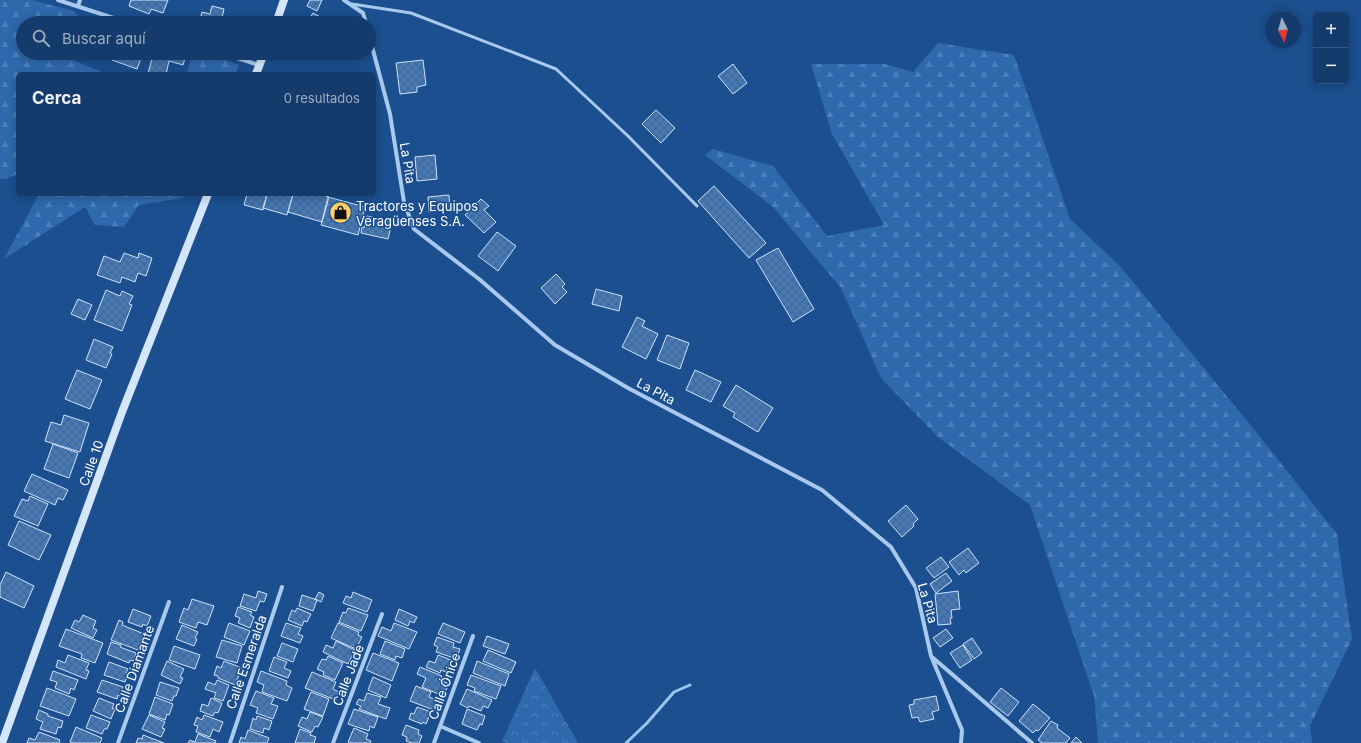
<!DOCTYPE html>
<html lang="es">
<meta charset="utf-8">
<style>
:root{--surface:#143b6b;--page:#214673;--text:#f1f3f6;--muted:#9dadc1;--line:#33557e}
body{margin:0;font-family:Inter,sans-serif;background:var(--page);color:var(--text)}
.controls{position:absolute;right:12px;top:12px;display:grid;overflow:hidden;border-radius:6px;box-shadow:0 2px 10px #0003}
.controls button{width:36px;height:36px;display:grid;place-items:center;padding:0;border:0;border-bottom:1px solid var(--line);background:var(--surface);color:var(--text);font:20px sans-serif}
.compass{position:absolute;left:1265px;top:12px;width:36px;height:36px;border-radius:50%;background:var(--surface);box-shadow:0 2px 10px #0003;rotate:174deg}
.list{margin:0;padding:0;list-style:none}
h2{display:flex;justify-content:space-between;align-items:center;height:52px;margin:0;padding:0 16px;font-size:17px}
h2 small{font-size:13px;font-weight:400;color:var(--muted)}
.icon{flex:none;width:22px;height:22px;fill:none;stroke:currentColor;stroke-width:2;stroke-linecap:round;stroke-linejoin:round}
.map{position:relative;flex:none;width:1361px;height:743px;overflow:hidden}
.search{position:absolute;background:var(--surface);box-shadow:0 2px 10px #0003;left:16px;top:16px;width:360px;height:44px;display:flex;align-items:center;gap:10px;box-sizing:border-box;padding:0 14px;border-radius:22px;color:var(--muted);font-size:15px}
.panel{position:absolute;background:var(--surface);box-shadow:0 2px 10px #0003;left:16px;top:72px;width:360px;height:124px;border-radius:6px}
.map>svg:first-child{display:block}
.forest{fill:url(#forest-firs)}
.park{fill:url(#park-crowns)}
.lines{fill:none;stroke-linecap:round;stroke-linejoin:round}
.stream{stroke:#9cc4f0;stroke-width:3}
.building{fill:url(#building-cross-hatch);stroke:#cfe3fa}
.lane{stroke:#a9c9ee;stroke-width:3}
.street{stroke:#a9c9ee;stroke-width:4}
.secondary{stroke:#d6e6fa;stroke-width:8}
.labels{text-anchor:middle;stroke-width:3;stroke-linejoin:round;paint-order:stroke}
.street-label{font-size:13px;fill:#fff;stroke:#1b4f8f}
.poi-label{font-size:13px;fill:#fff;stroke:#1b4f8f;text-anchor:start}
</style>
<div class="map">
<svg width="1361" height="743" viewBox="0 0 1361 743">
<defs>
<pattern id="forest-firs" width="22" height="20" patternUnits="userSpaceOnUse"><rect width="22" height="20" fill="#2e69ad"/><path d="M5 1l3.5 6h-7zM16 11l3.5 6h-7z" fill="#4d80b9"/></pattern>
<pattern id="park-crowns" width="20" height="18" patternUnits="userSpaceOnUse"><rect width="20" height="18" fill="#2e69ad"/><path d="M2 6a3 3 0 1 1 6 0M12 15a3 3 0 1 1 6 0" fill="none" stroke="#4d80b9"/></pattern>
<pattern id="building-cross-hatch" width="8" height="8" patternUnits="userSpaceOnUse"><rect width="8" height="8" fill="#4478b7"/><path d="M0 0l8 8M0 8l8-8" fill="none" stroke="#486282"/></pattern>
</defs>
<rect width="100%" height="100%" fill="#1b4f8f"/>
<path class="forest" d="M0,0H32L74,11L81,19L80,23H23V53H70L68,58L107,74H18V174L6,179H0Z
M938,43L1014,55L1070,219L1119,265L1253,428L1337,534L1352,639L1310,726L1312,743H1098L1094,696L1030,505L938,437L881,378L841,288L773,207L705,155L713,149L773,166L827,236L884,225L832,134L811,64H885L913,72Z
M192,53H207L239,65L235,74H187Z
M39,194H185L183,198L139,205L124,227L95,225L85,207L4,259Z"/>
<path class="park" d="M535,668L578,743H507L502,741Z"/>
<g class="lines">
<path class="stream" d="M626,743L647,723L674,692L690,685"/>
</g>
<path class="building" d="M131,0H168L163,13L151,9L149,14L129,6Z
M310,0H322L317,11L307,6Z
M212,6L224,9L222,18H219L218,22L221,23H199L202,12L210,14Z
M313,13L327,21L326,23H311L308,21Z
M114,53H143L137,69L112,60Z
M157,53H179L186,55L183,65L169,61L166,74H148L153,54L156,55Z
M423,60L426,85L417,87V92L400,94L396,63Z
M733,64L747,83L733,94L718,76Z
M656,110L675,128L661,143L642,124Z
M435,155L437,179L417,181L415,157Z
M714,186L766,243L749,258L698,201Z
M247,194H267L263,210L244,205Z
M267,194H293L287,215L263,208Z
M293,194H320L329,197L322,222L288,212Z
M449,195L450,210L429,212L428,197Z
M328,197L365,207L358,235L321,225Z
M481,199L489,206L484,210L496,222L484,233L465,215Z
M367,216L392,222L388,239L361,233L362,227L364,228Z
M497,232L516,246L498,271L478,256Z
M778,248L814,309L793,322L756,260Z
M124,253L138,258L139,253L152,258L146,276L138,273L135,282L122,277L120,283L97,275L104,256L120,262Z
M556,274L565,284L562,287L567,292L555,304L541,288Z
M596,289L622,296L619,311L592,304Z
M106,290L120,296L122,291L133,296L129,304L132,305L122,331L94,320Z
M78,299L92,305L85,320L71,314Z
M637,317L645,321L642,326L658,334L646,359L622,347Z
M667,335L689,343L680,369L657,360Z
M94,339L113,347L110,353L112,354L106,368L86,360Z
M77,370L102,380L90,409L65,399Z
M695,370L721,382L711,402L686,390Z
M736,385L773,408L758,432L733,417L735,413L723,406Z
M64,415L89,423L80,452L45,441L51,422L61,425Z
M53,444L78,453L69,478L44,469Z
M32,474L68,490L63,500L58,498L55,505L24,491Z
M30,496L48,504L38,526L14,516L22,499L28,501Z
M906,505L918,519L913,524L914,526L902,537L888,521Z
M19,521L51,535L39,560L8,545Z
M968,548L979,563L966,573L964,570L959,575L949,562Z
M941,557L949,567L934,578L926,568Z
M6,572L34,586L24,608L0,597V585Z
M946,573L952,581L936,593L930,584Z
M258,591L267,594L264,602L260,601L256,611L240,606L244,594L256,598Z
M958,591L960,609L951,610L952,618H950L951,624L938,625L935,594Z
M319,592L324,595L321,602L315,599Z
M353,592L372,600L367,612L343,603L346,596L351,598Z
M302,595L317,600L313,611L299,606Z
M192,599L214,606L207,625L198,622L196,628L179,622L184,608L188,610Z
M238,607L252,612L250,615L254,617L250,628L238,623L240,618L235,616Z
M297,608L311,614L307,622L304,621L302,626L288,620L292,610L295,612Z
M348,608L368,615L361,631L339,622L343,612L346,613Z
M133,609L151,616L147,626L143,624L142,627L128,622Z
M399,609L417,617L414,623L410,621L408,626L395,620Z
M83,615L96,621L93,628L97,630L93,638L71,628L75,620L79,622Z
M119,620L123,622L122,625L144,634L138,650L111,640Z
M229,623L250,631L244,645L224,637Z
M286,623L301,628L298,634L303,636L300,643L281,636Z
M338,623L359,632L358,635L362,637L356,649L331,638Z
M394,623L417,632L409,649L378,636L382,627L391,631Z
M443,623L465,632L460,643L438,634Z
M182,625L198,632L195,638L197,639L194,646L176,639Z
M66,629L103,643L95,663L81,658L82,654L59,646Z
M946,629L953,638L940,647L933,638Z
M487,636L509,644L505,654L483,646Z
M437,637L454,643L453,647L460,649L457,658L451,656V657L436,652L438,647L434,645Z
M972,638L982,653L974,659L963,644Z
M222,640L242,646L237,663L216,657Z
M336,641L355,650L348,664L323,652L326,645L333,648Z
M385,641L405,649L402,658L396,656L395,660L380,654Z
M111,642L121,645L120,647L136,653L134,661L130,660L129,663L107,654Z
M282,643L298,649L293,662L277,656Z
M963,645L972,660L960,668L950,653Z
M174,646L200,655L195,669L169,660Z
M488,650L516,662L511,673L483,661Z
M373,653L399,663L392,681L366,670Z
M68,655L89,663L86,670L89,671L86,679L56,667L58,660L65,663Z
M438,655L451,660L446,672L441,670L440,673L426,667L429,661L435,663Z
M328,656L343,663L335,680L323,675L324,672L317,669L322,659L326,660Z
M274,657L287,662L284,668L291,671L288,678L269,671Z
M167,661L184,669L180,677L183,678L180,684L161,675Z
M224,661L242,668L235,685L218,678V676L214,675L217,666L221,668Z
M477,661L509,674L505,686L473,673Z
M109,662L128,669L126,673L128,674L125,682L104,675Z
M420,667L442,676L440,680L449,684L443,696L422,687L426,678L417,674Z
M53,671L78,680L74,690L71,688L69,694L55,688L57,682L50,680Z
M261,671L287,681L286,685L292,688L287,701L262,692L264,685L257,682Z
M312,672L336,682L333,689L339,692L336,700L305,688Z
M471,675L501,686L496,699L474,691L475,688L467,685Z
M373,677L391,685L386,698L368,690Z
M102,680L123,687L120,696L118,695L117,699L97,692Z
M217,680L229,685L223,701L214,698L216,693L205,689L208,682L215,685Z
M160,682L179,688L176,696H174L172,701L156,695Z
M416,686L431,692L429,697L442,702L439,712L410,701Z
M47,688L76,699L69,716L40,706Z
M1001,688L1019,702L1008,716L990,702Z
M467,689L492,700L488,708L483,706L481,711L469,706L468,708L460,704Z
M256,691L274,698L271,704L278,706L273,719L256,713L258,708L250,705Z
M311,692L329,699L323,716L304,709Z
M367,693L381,697L378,704L390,708L386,719L359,709L361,706L356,704L359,699L364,701Z
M936,696L939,710L932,712L934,719L920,722L918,717L912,718L909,705L914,704V700Z
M155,697L173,704L169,715L167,714L165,720L149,714Z
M99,698L114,704L112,708L115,709L111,719L93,711Z
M211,698L222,703L218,713L215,712L213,716L200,711L202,704L208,706Z
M1033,704L1050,718L1038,731L1036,730L1033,733L1019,721Z
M417,707L431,712L426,724L423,722L422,724L409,719L411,713L414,714Z
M354,709L378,717L374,728L370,726L369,731L348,724Z
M467,709L485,716L482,725L480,724L477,730L462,724Z
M39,710L48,714V716L63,721L61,728L58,727L56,734L40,729L43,722L36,719Z
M310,712L323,717L318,727L315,726L312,732L298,726L302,717L307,719Z
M91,715L110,722L107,729H104L102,734L86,728Z
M149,715L165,722L162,728L165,729L161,737L142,729Z
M204,715L223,722L219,732L213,729L210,737L196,732L198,726L194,725L197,717L202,720Z
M257,716L272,721L269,730L264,728L263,733L250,729L253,718L256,720Z
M1051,721L1058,725L1057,728L1070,738L1066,743H1042L1038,740Z
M406,725L419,730L418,734L422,736L419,743H412L406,741L407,737L402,735Z
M76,727L102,738L100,743H73L70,742Z
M354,728L368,734L366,739L371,741L370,743H352L348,742Z
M300,729L311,733L310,735L316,737L314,743H295Z
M248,730L269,738L267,743H239L241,737L245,739Z
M39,732L60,740L59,743H27L29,738L35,740Z
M198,734L216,741L215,743H188L190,740L195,742Z
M143,735L164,743H136L138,738L142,739Z
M1076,737L1082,743H1071Z"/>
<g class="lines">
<path class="lane" d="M352,4L411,13L556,69L628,136L697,206"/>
<path class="street" d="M58,0L129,23
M344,0L363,13L366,23
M78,6L80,0
M369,35L390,114L404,202L414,229L479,279L555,345L628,388L822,490L891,547L916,588L931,656L962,730L961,743
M222,53L259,65
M932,657L1032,743
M440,726L479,743
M118,743L169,602
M230,743L282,587
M333,743L382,614
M434,743L473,636"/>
<path class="secondary" d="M276,23L284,0
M256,74L264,53
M2,743L122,412L208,194"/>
</g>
<defs>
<symbol id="shop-disc" viewBox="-11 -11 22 22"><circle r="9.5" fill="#ffd166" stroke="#1b4f8f"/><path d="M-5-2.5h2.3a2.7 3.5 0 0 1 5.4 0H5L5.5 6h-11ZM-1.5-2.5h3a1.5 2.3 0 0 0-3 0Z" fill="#111"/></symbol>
</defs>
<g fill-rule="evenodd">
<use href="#shop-disc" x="328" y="200" width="25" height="25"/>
</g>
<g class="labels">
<g class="street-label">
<text transform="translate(408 163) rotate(81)" y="5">La Pita</text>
<text transform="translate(656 391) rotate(28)" y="5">La Pita</text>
<text transform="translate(91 463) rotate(-70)" y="5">Calle 10</text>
<text transform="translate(928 603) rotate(74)" y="5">La Pita</text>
<text transform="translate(246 662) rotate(-71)" y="5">Calle Esmeralda</text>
<text transform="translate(134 669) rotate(-70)" y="5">Calle Diamante</text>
<text transform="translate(348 675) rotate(-69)" y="5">Calle Jade</text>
<text transform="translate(444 686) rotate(-70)" y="5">Calle Ónice</text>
</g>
<g class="poi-label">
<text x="356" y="211">Tractores y Equipos<tspan x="356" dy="15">Veragüenses S.A.</tspan></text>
</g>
</g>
</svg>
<div class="controls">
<button>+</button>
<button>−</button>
</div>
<svg class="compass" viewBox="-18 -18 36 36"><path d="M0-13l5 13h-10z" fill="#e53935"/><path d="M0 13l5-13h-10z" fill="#9dadc1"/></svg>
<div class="search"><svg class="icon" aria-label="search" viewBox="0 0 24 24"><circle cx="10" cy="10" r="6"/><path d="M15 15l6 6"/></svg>Buscar aquí</div>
<section class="panel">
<h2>Cerca<small>0 resultados</small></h2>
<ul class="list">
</ul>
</section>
</div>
